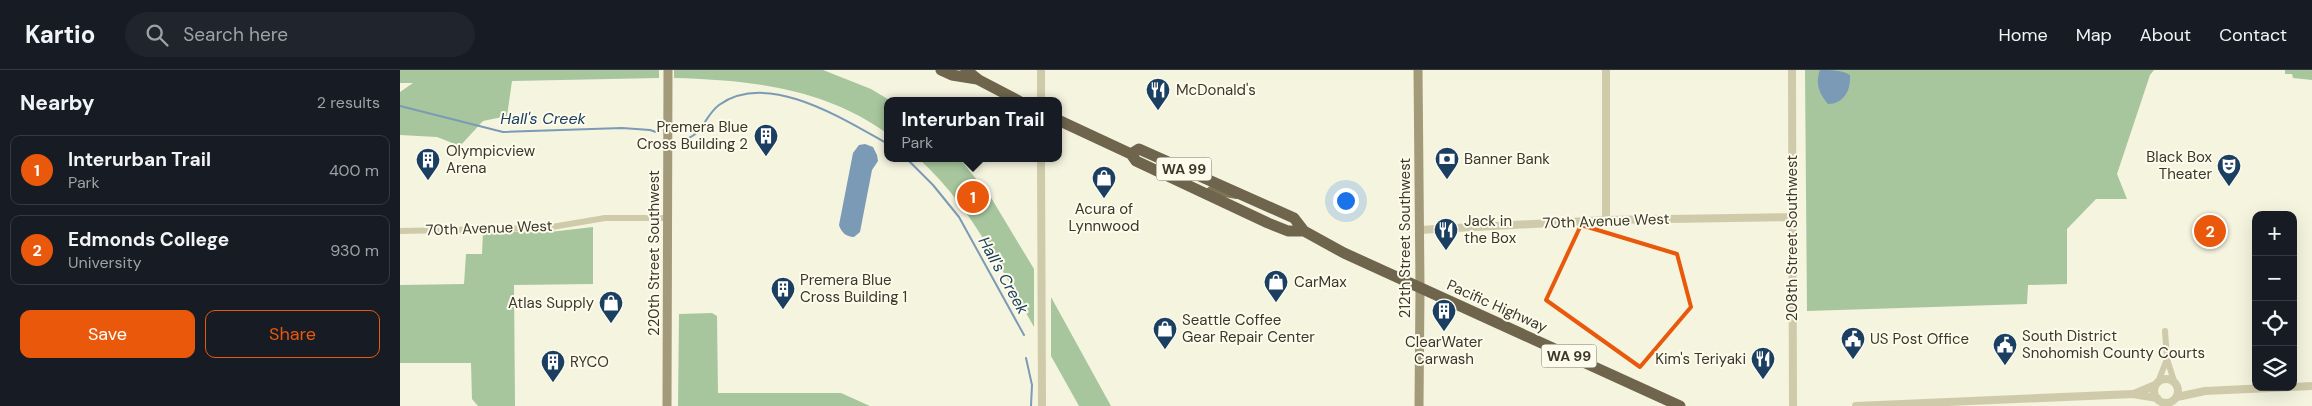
<!DOCTYPE html>
<meta charset="utf-8">
<style>
:root{--surface:#171b24;--page:#20242c;--text:#f1f3f6;--muted:#9ea1a6;--line:#363941;--accent:#ea580c}
body{margin:0;font-family:"DM Sans",sans-serif;background:var(--page);color:var(--text)}
.controls{position:absolute;right:15px;bottom:15px;display:grid;overflow:hidden;border-radius:10px;box-shadow:0 5px 20px #0002}
.controls button{width:45px;height:45px;display:grid;place-items:center;padding:0;border:0;border-bottom:1px solid var(--line);background:var(--surface);color:var(--text);font:25px sans-serif}
.you{position:absolute;left:945px;top:130px;width:18px;height:18px;margin:-12px;border:4px solid #fff;border-radius:50%;background:#1a73e8;box-shadow:0 0 0 8px #1a73e833}
.badge{display:grid;place-items:center;width:32px;height:32px;border-radius:50%;background:var(--accent);color:#fff;font-size:16px;font-weight:700}
.pin{position:absolute;translate:-50% -50%;border:2px solid #fff;box-shadow:0 1px 5px #0006}
.popup{position:absolute;left:484px;top:27px;width:178px;height:65px;box-sizing:border-box;display:grid;place-content:center;border-radius:10px;background:var(--surface);filter:drop-shadow(0 1px 4px #0005);font-size:16px;white-space:nowrap;color:var(--muted)}
.popup b{font-size:19px;color:var(--text)}
.popup::after{content:'';position:absolute;left:50%;top:100%;margin-left:-10px;border:10px solid transparent;border-top-color:var(--surface)}
.list{margin:0;padding:0;list-style:none}
h2{display:flex;justify-content:space-between;align-items:center;height:65px;margin:0;padding:0 20px;font-size:21px}
h2 small{font-size:16px;font-weight:400;color:var(--muted)}
.list li{display:grid;grid-template-columns:32px 1fr auto;gap:15px;align-items:center;box-sizing:border-box;height:70px;margin:0 10px 10px;padding:0 10px;border:1px solid var(--line);border-radius:10px}
.list b{display:block;font-size:19px;white-space:nowrap}
.list p{margin:0;font-size:16px;white-space:nowrap;color:var(--muted)}
.list em{font-size:16px;font-style:normal;color:var(--muted)}
.actions{display:flex;gap:10px;padding:15px 20px}
.actions a{flex:1;padding:11px 0;border:1px solid var(--accent);border-radius:10px;text-align:center;font-size:18px;color:var(--accent)}
.actions .main{background:var(--accent);color:#fff}
.icon{flex:none;width:28px;height:28px;fill:none;stroke:currentColor;stroke-width:2;stroke-linecap:round;stroke-linejoin:round}
.map{position:relative;flex:none;width:1912px;height:336px;overflow:hidden}
header{display:flex;align-items:center;gap:30px;box-sizing:border-box;height:70px;padding:0 25px;background:var(--surface);border-bottom:1px solid var(--line)}
header strong{font-size:24px}
nav{display:flex;gap:28px;margin-inline-start:auto;font-size:18px}
.search{width:350px;height:45px;background:var(--page);display:flex;align-items:center;gap:12px;box-sizing:border-box;padding:0 18px;border-radius:28px;color:var(--muted);font-size:19px}
main{display:flex}
aside{flex:1;background:var(--surface)}
.map>svg:first-child{display:block}
.green{fill:#a7c69d}
.water{fill:#7b9ab5}
.lines{fill:none;stroke-linecap:round;stroke-linejoin:round}
.stream{stroke:#7b9ab5;stroke-width:2}
.minor{stroke:#cfcaa9;stroke-width:6}
.tertiary{stroke:#cfcaa9;stroke-width:8}
.secondary{stroke:#a39a7a;stroke-width:9}
.primary{stroke:#7e7559;stroke-width:10}
.trunk{stroke:#6e654c;stroke-width:11}
.marked{fill:none;stroke:#e8590c;stroke-width:4;stroke-linejoin:round}
.labels{text-anchor:middle;stroke-width:4;stroke-linejoin:round;paint-order:stroke}
.shield{fill:#fcfbec;stroke:#757264;stroke-width:1}
.shield-label{font-size:14px;font-weight:bold;fill:#3b3729}
.poi-label{font-size:15px;fill:#3b3729;stroke:#fcfbec;text-anchor:start}
.street-label{font-size:15px;fill:#3b3729;stroke:#fcfbec}
.water-label{font-size:16px;font-style:italic;fill:#1b3f61;stroke:#fcfbec}
</style>
<header>
<strong>Kartio</strong>
<div class="search"><svg class="icon" aria-label="search" viewBox="0 0 24 24"><circle cx="10" cy="10" r="6"/><path d="M15 15l6 6"/></svg>Search here</div>
<nav><a>Home</a><a>Map</a><a>About</a><a>Contact</a></nav>
</header>
<main>
<aside>
<h2>Nearby<small>2 results</small></h2>
<ul class="list">
<li><span class="badge">1</span><div><b>Interurban Trail</b><p>Park</p></div><em>400 m</em></li>
<li><span class="badge">2</span><div><b>Edmonds College</b><p>University</p></div><em>930 m</em></li>
</ul>
<div class="actions"><a class="main">Save</a><a>Share</a></div>
</aside>
<div class="map">
<svg width="1912" height="336" viewBox="0 0 1912 336">
<rect width="100%" height="100%" fill="#f5f4df"/>
<path class="green" d="M0,0H259V8L112,11L107,46L83,51L60,76L37,67L0,65V22L13,13H0Z
M274,0H423L471,19L491,31H488V64C425,18 350,10 274,8Z
M1405,0H1754L1750,5L1717,104L1727,129H1696L1667,159V214L1628,215L1627,234L1407,241Z
M1885,0H1912V10L1893,8L1892,4H1885Z
M518,88H559L590,126L634,199V257C600,197 570,135 518,88Z
M193,157V214L114,215L115,336H78L72,329L71,293H0V215L64,214L66,184H82L83,162H150Z
M651,227L711,336H679L651,286Z
M312,243L317,246L318,323H441L470,336H278L279,244Z"/>
<path class="water" d="M1420,0C1430,0 1442,0 1450,5C1451,20 1444,34 1428,34C1419,24 1415,13 1420,0Z
M465,74L473,77L477,85L478,91L472,100L460,162L454,167C446,167 441,162 439,155L453,83L459,75Z"/>
<g class="lines">
<path class="stream" d="M0,36L103,62L222,58L250,60L259,63
M281,70C303,67 304,46 319,35C368,0 443,49 488,74
M506,88L533,115L559,147L624,265
M626,288L632,315L631,336"/>
<path class="minor" d="M0,161L146,158L205,148H268
M1765,261L1767,289L1774,311
M1758,312L1767,289"/>
<path class="tertiary" d="M1206,0V150
M1392,0L1393,336
M641,31V0
M641,88L642,336
M1019,160L1206,150L1392,147
M1754 321a12 12 0 1 1 24 0a12 12 0 1 1-24 0Z
M1734,324L1755,315
M1777,327L1805,321L1912,316
M1456,336L1733,324L1757,328"/>
<path class="secondary" d="M1018,0L1020,218L1019,336
M267,336L268,0"/>
<path class="primary" d="M808,124L813,120L837,124"/>
<path class="trunk" d="M541,0L552,5L577,9
M566,0L579,10L619,31
M658,50L731,84L736,91L868,153L888,161H904
M731,84L739,79L894,148L904,161L944,183L1280,336"/>
</g>
<path class="marked" d="M1181,155L1277,184L1291,237L1240,297L1146,230Z"/>
<defs>
<symbol id="restaurant-pin" viewBox="-11 -11 22 30"><path d="M0 17L-7.5 6A9.5 9.5 0 1 1 7.5 6Z" fill="#1b3f61" stroke="#fcfbec"/><path d="M-5-6h1v4h1v-4h1v4h1v-4h1v5L-1.5 .5V6h-2V.5L-5-1ZM5-6V6H3V1.5H1.5Q1.5-4 5-6Z" fill="#fff"/></symbol>
<symbol id="building-pin" viewBox="-11 -11 22 30"><path d="M0 17L-7.5 6A9.5 9.5 0 1 1 7.5 6Z" fill="#1b3f61" stroke="#fcfbec"/><path d="M-4-6H4V6H1V3H-1V6H-4ZM-2.5-4.3h1.7v1.8h-1.7ZM.8-4.3h1.7v1.8H.8ZM-2.5-1h1.7V.8h-1.7ZM.8-1h1.7V.8H.8Z" fill="#fff"/></symbol>
<symbol id="bank-pin" viewBox="-11 -11 22 30"><path d="M0 17L-7.5 6A9.5 9.5 0 1 1 7.5 6Z" fill="#1b3f61" stroke="#fcfbec"/><path d="M-6-4H6V4H-6ZM0-2.3a2.3 2.3 0 1 0 0 4.6a2.3 2.3 0 1 0 0-4.6Z" fill="#fff"/></symbol>
<symbol id="theatre-pin" viewBox="-11 -11 22 30"><path d="M0 17L-7.5 6A9.5 9.5 0 1 1 7.5 6Z" fill="#1b3f61" stroke="#fcfbec"/><path d="M-5-5.5Q0-4 5-5.5V0Q5 5 0 6Q-5 5-5 0ZM-3.3-2.5H-1v1.5H-3.3ZM1-2.5H3.3v1.5H1ZM-2.8 1Q0 5.5 2.8 1Z" fill="#fff"/></symbol>
<symbol id="shop-pin" viewBox="-11 -11 22 30"><path d="M0 17L-7.5 6A9.5 9.5 0 1 1 7.5 6Z" fill="#1b3f61" stroke="#fcfbec"/><path d="M-5-2.5h2.3a2.7 3.5 0 0 1 5.4 0H5L5.5 6h-11ZM-1.5-2.5h3a1.5 2.3 0 0 0-3 0Z" fill="#fff"/></symbol>
<symbol id="civic-pin" viewBox="-11 -11 22 30"><path d="M0 17L-7.5 6A9.5 9.5 0 1 1 7.5 6Z" fill="#1b3f61" stroke="#fcfbec"/><path d="M-.6-6.5H3V-4.5H.6V-3L4-1V1h2V6H-6V1h2V-1L-.6-3ZM-1.2 2.5V6h2.4V2.5Z" fill="#fff"/></symbol>
</defs>
<g fill-rule="evenodd">
<use href="#restaurant-pin" x="744" y="6" width="28" height="38"/>
<use href="#building-pin" x="352" y="52" width="28" height="38"/>
<use href="#bank-pin" x="1033" y="75" width="28" height="38"/>
<use href="#building-pin" x="14" y="76" width="28" height="38"/>
<use href="#theatre-pin" x="1815" y="82" width="28" height="38"/>
<use href="#shop-pin" x="690" y="94" width="28" height="38"/>
<use href="#restaurant-pin" x="1032" y="146" width="28" height="38"/>
<use href="#shop-pin" x="862" y="198" width="28" height="38"/>
<use href="#building-pin" x="369" y="205" width="28" height="38"/>
<use href="#shop-pin" x="197" y="219" width="28" height="38"/>
<use href="#building-pin" x="1030" y="227" width="28" height="38"/>
<use href="#shop-pin" x="751" y="245" width="28" height="38"/>
<use href="#civic-pin" x="1439" y="255" width="28" height="38"/>
<use href="#civic-pin" x="1591" y="261" width="28" height="38"/>
<use href="#restaurant-pin" x="1349" y="275" width="28" height="38"/>
<use href="#building-pin" x="139" y="278" width="28" height="38"/>
</g>
<g class="labels">
<g class="shield">
<rect x="756.5" y="87.5" width="55" height="23" rx="4"/>
<rect x="1141.5" y="274.5" width="55" height="23" rx="4"/>
</g>
<g class="shield-label">
<text x="784" y="104">WA 99</text>
<text x="1169" y="291">WA 99</text>
</g>
<g class="poi-label">
<text x="776" y="25">McDonald's</text>
<text x="348" y="62" text-anchor="end">Premera Blue<tspan x="348" dy="17">Cross Building 2</tspan></text>
<text x="46" y="86">Olympicview<tspan x="46" dy="17">Arena</tspan></text>
<text x="1812" y="92" text-anchor="end">Black Box<tspan x="1812" dy="17">Theater</tspan></text>
<text x="1064" y="94">Banner Bank</text>
<text x="704" y="144" text-anchor="middle">Acura of<tspan x="704" dy="17">Lynnwood</tspan></text>
<text x="1064" y="156">Jack in<tspan x="1064" dy="17">the Box</tspan></text>
<text x="400" y="215">Premera Blue<tspan x="400" dy="17">Cross Building 1</tspan></text>
<text x="894" y="217">CarMax</text>
<text x="194" y="238" text-anchor="end">Atlas Supply</text>
<text x="782" y="255">Seattle Coffee<tspan x="782" dy="17">Gear Repair Center</tspan></text>
<text x="1622" y="271">South District<tspan x="1622" dy="17">Snohomish County Courts</tspan></text>
<text x="1470" y="274">US Post Office</text>
<text x="1044" y="277" text-anchor="middle">ClearWater<tspan x="1044" dy="17">Carwash</tspan></text>
<text x="1346" y="294" text-anchor="end">Kim's Teriyaki</text>
<text x="170" y="297">RYCO</text>
</g>
<g class="street-label">
<text transform="translate(1206 151) rotate(-2)" y="5">70th Avenue West</text>
<text transform="translate(89 158) rotate(-2)" y="5">70th Avenue West</text>
<text transform="translate(1005 168) rotate(-90)" y="5">212th Street Southwest</text>
<text transform="translate(1392 168) rotate(-90)" y="5">208th Street Southwest</text>
<text transform="translate(254 183) rotate(-90)" y="5">220th Street Southwest</text>
<text transform="translate(1097 236) rotate(24)" y="5">Pacific Highway</text>
</g>
<g class="water-label">
<text x="143" y="54">Hall's Creek</text>
<text transform="translate(604 205) rotate(61)" y="6">Hall's Creek</text>
</g>
</g>
</svg>
<div class="controls">
<button>+</button>
<button>−</button>
<button><svg class="icon" aria-label="locate" viewBox="0 0 24 24"><circle cx="12" cy="12" r="6"/><path d="M12 2v4M12 18v4M2 12h4M18 12h4"/></svg></button>
<button><svg class="icon" aria-label="layers" viewBox="0 0 24 24"><path d="M12 4l9 5-9 5-9-5zM3 14l9 5 9-5"/></svg></button>
</div>
<div class="you"></div>
<div class="pin badge" style="left:573px;top:127px">1</div>
<div class="popup"><b>Interurban Trail</b>Park</div>
<div class="pin badge" style="left:1810px;top:161px">2</div>
</div>
</main>
